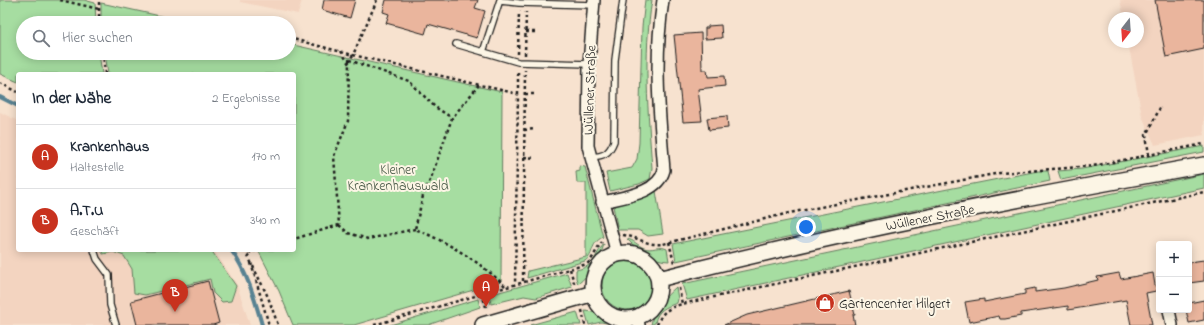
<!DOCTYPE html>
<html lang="de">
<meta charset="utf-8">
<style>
:root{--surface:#fff;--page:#f2f2f3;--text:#1f2937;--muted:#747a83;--line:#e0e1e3;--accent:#c8321e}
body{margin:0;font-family:"Indie Flower",sans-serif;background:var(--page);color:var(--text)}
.controls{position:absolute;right:12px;bottom:12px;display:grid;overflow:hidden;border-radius:4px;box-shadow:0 2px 10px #0003}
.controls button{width:36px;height:36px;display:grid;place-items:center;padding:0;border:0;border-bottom:1px solid var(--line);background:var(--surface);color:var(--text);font:20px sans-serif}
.compass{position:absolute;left:1108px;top:12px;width:36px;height:36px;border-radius:50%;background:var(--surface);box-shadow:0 2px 10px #0003;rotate:197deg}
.you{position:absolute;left:806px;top:227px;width:14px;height:14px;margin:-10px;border:3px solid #fff;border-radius:50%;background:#1a73e8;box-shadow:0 0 0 6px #1a73e833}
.badge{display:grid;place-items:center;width:26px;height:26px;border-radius:50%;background:var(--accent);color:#fff;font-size:13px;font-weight:700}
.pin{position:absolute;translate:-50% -33px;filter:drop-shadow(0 1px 2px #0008)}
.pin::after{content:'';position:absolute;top:21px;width:14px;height:12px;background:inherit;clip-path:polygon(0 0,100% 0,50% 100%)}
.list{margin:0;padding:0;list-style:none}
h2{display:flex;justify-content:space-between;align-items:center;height:52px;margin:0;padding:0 16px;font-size:17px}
h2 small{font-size:13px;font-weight:400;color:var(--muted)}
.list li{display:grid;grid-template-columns:26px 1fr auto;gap:12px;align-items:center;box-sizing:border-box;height:64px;padding:0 16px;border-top:1px solid var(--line)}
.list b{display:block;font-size:15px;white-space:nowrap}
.list p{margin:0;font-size:13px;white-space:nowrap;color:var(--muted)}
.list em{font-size:13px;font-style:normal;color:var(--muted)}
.icon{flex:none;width:22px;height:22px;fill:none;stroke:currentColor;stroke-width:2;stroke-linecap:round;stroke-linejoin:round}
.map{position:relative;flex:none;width:1204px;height:325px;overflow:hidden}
.search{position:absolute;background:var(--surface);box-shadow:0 2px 10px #0003;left:16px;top:16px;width:280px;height:44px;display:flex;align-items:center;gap:10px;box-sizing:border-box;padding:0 14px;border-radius:22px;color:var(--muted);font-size:15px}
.panel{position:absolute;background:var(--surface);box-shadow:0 2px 10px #0003;left:16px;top:72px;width:280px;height:180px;border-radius:4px}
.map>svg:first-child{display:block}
.built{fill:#f3d4c0}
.green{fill:#a6dda1;stroke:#617c5e}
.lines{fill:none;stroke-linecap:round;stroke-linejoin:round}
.stream{stroke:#588292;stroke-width:4}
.building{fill:#eab59d;stroke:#1c1c1c}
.service-casing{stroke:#1c1c1c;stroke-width:8}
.minor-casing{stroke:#1c1c1c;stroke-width:14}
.secondary-casing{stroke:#1c1c1c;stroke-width:18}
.path{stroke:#1c1c1c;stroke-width:2.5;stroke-dasharray:3 3;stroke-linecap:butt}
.service{stroke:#fcf5e5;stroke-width:5.5}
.minor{stroke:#fcf5e5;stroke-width:11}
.secondary{stroke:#fcf5e5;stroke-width:15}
.labels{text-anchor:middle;stroke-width:4;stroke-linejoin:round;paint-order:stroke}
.street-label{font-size:14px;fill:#1c1c1c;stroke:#fcf5e5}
.park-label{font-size:14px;fill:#455644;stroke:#fcf5e5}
.poi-label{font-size:14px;fill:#1c1c1c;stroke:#fcf5e5;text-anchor:start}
</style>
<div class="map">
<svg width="1204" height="325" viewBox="0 0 1204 325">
<rect width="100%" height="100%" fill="#f7e2cf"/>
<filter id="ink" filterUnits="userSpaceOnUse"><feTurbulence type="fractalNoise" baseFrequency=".025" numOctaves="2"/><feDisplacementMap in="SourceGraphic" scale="8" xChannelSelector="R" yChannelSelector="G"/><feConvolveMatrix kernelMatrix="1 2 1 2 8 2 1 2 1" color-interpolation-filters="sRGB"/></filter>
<g filter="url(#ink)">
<path class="built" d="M240,0H302L298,14L240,2Z
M1120,0H1204V135L1155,145L1142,116L1128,42H1138V18H1124Z
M0,112L18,121V250H214L237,285L250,325H0Z"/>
<path class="green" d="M0,0H84L95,3L96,23H23V53H99L102,74H18V82L0,74Z
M645,0H652C643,55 648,113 652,168L650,179L639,184L610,191L606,173L632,168L637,159L639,143L642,27Z
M101,3L192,23H101Z
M289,44L502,92L501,282L354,325H293L279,291L258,250H294V74H108L105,53H289Z
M1204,146V152L1061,180L1058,171L1082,169Z
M580,166L585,167L603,237C589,244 595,254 585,261L527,278L528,271L586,257V183H577L576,172L580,171Z
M1038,171H1048L1050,181L676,261L673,244Z
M1204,174V188L687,300L682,284Z
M656,191L663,234L648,236L638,230H618L613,206L637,200Z
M627,239C634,240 637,245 644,248C652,251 659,245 667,249L669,261C654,261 637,250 627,239Z
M604,244C600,260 591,273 578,284L576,278V270C596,266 593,257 604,244Z
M101,250H211L236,286L231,301L222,302L213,293L210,279L145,295L134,293L132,269L124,256L113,252L103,254Z
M602 285a25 25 0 1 1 50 0a25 25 0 1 1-50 0Z
M567,273L572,287L536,298L524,296L491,304L489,295Z
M676,287L678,299L677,303C666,307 657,310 655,323L651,325C653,309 664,298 676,287Z
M478,299L480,307L428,325H390Z
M585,311L594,312L618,325L601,322L589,325Z
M577,312L581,325H530Z"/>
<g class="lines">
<path class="stream" d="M0,97L18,106
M231,250C247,271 255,300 262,325"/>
</g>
<path class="building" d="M324,0H355L350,18L322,10Z
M386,0H478L475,8L485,11L477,38L428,24L425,34L386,23L389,14L383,12Z
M1155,0H1204V49L1166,57Z
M721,25L722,38L705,39V28H708V26Z
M701,33L702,70H707L708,77L724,76L725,86L698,89L702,121L683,122L674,35Z
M727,116L728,128L709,130L707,118Z
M1204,260V281L1189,283V262Z
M1119,273L1121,279L1153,273L1156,291L1146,293L1152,325H1131L1126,300L1068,310V306L1021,313V316L1005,319H1000L999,316L969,322L965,302L984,299V302L1025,294V290L1035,288V292L1064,288L1098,280L1097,277Z
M208,281L219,323L213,325H137L131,301Z
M849,291L855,315H853L855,325H724L747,315Z
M1204,300V320L1189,323L1186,310H1189V303Z"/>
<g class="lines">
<defs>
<path id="service" d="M500,1L519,3L594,5
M456,44L518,62L589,64
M483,52L500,0
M591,157C604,156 609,154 614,141L615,60L623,0
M94,250L97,259L109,275L110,305L116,325"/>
<path id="minor" d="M594,0L589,64L588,146L617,254
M602,202C623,197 658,194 664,170C659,110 654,60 663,0
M1169,310L1172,325
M637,317L639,325"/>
<path id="secondary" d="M593 286a33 33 0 1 1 66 0a33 33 0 1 1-66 0Z
M659,279C839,232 1021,198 1204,165
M483,325L594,293"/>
</defs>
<use href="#service" class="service-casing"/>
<use href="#minor" class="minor-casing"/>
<use href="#secondary" class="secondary-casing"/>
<path class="path" d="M60,0L99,9
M377,0L353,55L518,94L515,284
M99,23V0
M526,32H536
M289,38L353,55L349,60L348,121L334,156L339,225L294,239
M341,51L349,64
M103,53L105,74
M518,54L519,11
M525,55L526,12
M349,60L409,81L435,107L452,118
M0,83L18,92
M479,85L452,118L431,178L423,196L415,229C448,242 480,262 505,286
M518,94V71
M525,94H534
M524,130L535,129
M1149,155L1146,135L1161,106
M524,157L535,158
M339,225L348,233L368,239L415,229
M623,235C639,237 646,246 663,244L789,213L1000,173L1093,166L1204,144
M669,242L674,263
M245,250L268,297L278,325
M248,253L258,250
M251,263L269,325
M570,269L575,286
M523,281L525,70
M679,288L682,304L1204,192
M482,293L486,307
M582,310L585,325
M374,325L587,264C594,258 596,249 602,242
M657,325C662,311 669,308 682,304"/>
<use href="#service" class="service"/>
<use href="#minor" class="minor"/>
<use href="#secondary" class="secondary"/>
</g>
</g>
<defs>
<symbol id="shop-disc" viewBox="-11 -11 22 22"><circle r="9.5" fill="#c8321e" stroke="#fcf5e5"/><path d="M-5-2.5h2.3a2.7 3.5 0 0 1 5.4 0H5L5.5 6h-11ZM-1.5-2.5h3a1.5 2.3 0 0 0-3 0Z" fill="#fff"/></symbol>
</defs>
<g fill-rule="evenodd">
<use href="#shop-disc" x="814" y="292" width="22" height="22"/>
</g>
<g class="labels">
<g class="street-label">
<text transform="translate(589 90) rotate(-88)" y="5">Wüllener Straße</text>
<text transform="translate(930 217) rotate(-11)" y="5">Wüllener Straße</text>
</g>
<g class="park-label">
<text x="398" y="174">Kleiner<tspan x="398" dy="16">Krankenhauswald</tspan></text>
</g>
<g class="poi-label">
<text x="839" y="308">Gartencenter Hilgert</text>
</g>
</g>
</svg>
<div class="controls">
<button>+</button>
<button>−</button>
</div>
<svg class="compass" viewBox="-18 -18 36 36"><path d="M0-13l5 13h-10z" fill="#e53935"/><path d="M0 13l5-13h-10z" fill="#747a83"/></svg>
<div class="you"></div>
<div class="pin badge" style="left:486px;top:307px">A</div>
<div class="pin badge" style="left:175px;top:312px">B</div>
<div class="search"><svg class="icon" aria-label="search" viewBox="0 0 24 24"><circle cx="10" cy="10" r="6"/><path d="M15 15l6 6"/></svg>Hier suchen</div>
<section class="panel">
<h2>In der Nähe<small>2 Ergebnisse</small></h2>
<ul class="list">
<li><span class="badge">A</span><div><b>Krankenhaus</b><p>Haltestelle</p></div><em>170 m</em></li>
<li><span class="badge">B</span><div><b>A.T.U</b><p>Geschäft</p></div><em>340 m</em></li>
</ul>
</section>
</div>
